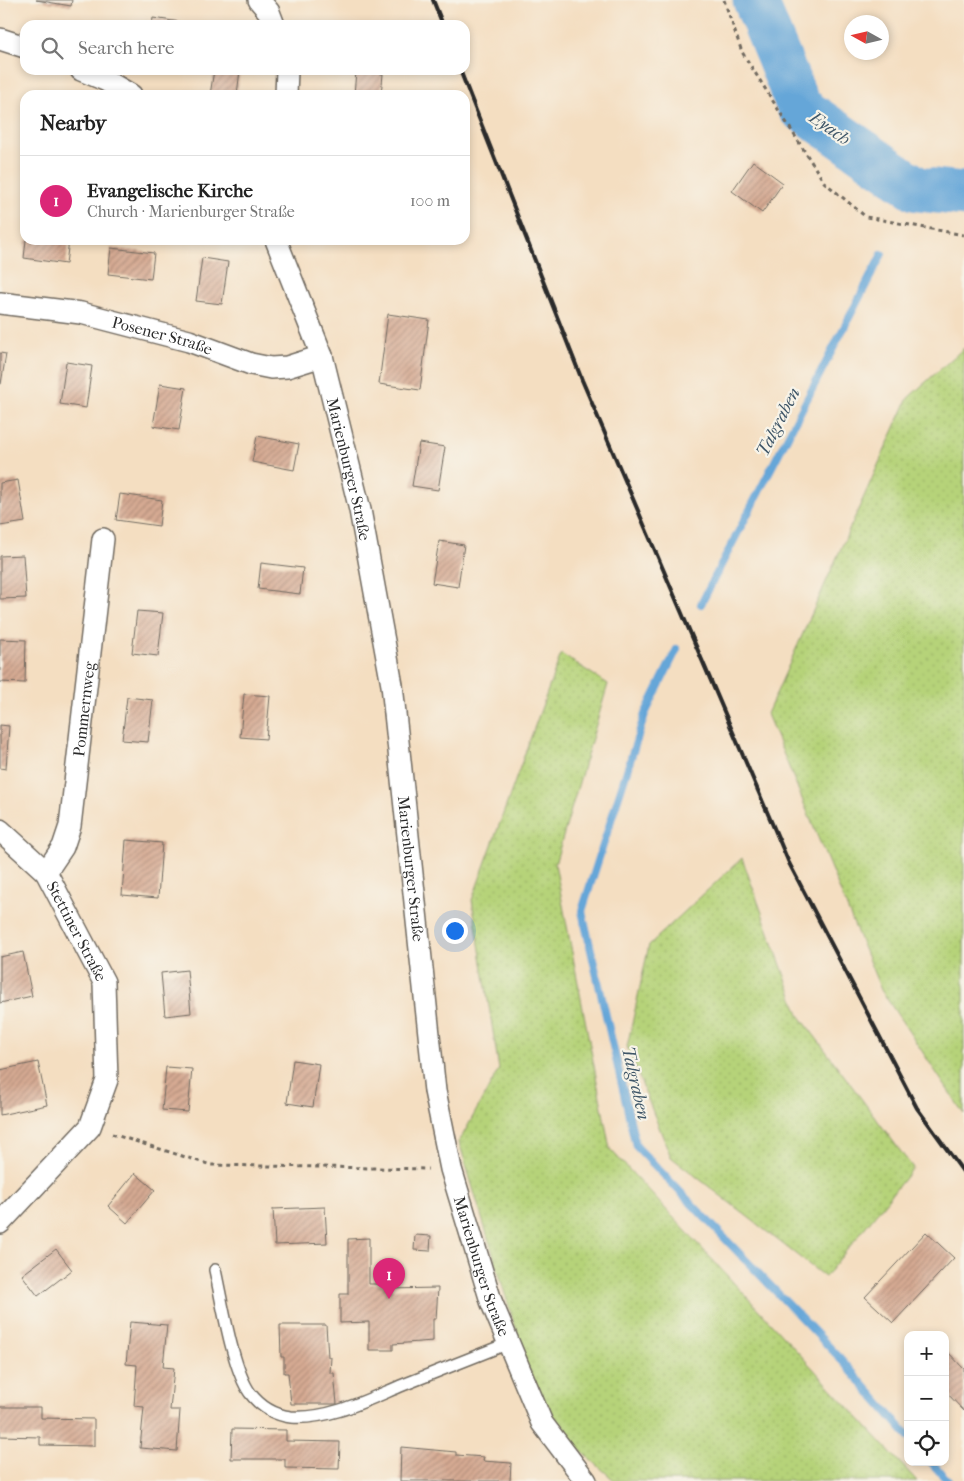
<!DOCTYPE html>
<meta charset="utf-8">
<style>
:root{--surface:#fff;--page:#f6f6f6;--text:#222;--muted:#767676;--line:#e0e0e0;--accent:#db2777}
body{margin:0;font-family:"IM FELL French Canon",serif;background:var(--page);color:var(--text)}
.controls{position:absolute;right:15px;bottom:15px;display:grid;overflow:hidden;border-radius:10px;box-shadow:0 2px 8px #0003}
.controls button{width:45px;height:45px;display:grid;place-items:center;padding:0;border:0;border-bottom:1px solid var(--line);background:var(--surface);color:var(--text);font:25px sans-serif}
.compass{position:absolute;left:844px;top:15px;width:45px;height:45px;border-radius:50%;background:var(--surface);box-shadow:0 2px 8px #0003;rotate:278deg}
.you{position:absolute;left:454px;top:930px;width:18px;height:18px;margin:-12px;border:4px solid #fff;border-radius:50%;background:#1a73e8;box-shadow:0 0 0 8px #1a73e833}
.badge{display:grid;place-items:center;width:32px;height:32px;border-radius:50%;background:var(--accent);color:#fff;font-size:16px;font-weight:700}
.pin{position:absolute;translate:-50% -41px;filter:drop-shadow(0 1px 2px #0008)}
.pin::after{content:'';position:absolute;top:26px;width:18px;height:15px;background:inherit;clip-path:polygon(0 0,100% 0,50% 100%)}
.list{margin:0;padding:0;list-style:none}
h2{display:flex;justify-content:space-between;align-items:center;height:65px;margin:0;padding:0 20px;font-size:21px}
h2 small{font-size:16px;font-weight:400;color:var(--muted)}
.list li{display:grid;grid-template-columns:32px 1fr auto;gap:15px;align-items:center;box-sizing:border-box;height:90px;padding:0 20px;border-top:1px solid var(--line)}
.list b{display:block;font-size:19px;white-space:nowrap}
.list p{margin:0;font-size:16px;white-space:nowrap;color:var(--muted)}
.list em{font-size:16px;font-style:normal;color:var(--muted)}
.icon{flex:none;width:28px;height:28px;fill:none;stroke:currentColor;stroke-width:2;stroke-linecap:round;stroke-linejoin:round}
.map{position:relative;flex:none;width:964px;height:1481px;overflow:hidden}
.search{position:absolute;background:var(--surface);box-shadow:0 2px 8px #0003;left:20px;top:20px;width:450px;height:55px;display:flex;align-items:center;gap:12px;box-sizing:border-box;padding:0 18px;border-radius:15px;color:var(--muted);font-size:19px}
.panel{position:absolute;background:var(--surface);box-shadow:0 2px 8px #0003;left:20px;top:90px;width:450px;height:155px;border-radius:15px}
.map>svg:first-child{display:block}
.grass{fill:url(#grass-dots);stroke:#707f52}
.lines{fill:none;stroke-linecap:round;stroke-linejoin:round}
.stream{stroke:#65a6d8;stroke-width:8}
.river{stroke:#65a6d8;stroke-width:45}
.building{fill:url(#building-hatch)}
.lane-casing{stroke:#716a60;stroke-width:14}
.street-casing{stroke:#716a60;stroke-width:24}
.path{stroke:#716a60;stroke-width:3;stroke-dasharray:4 4;stroke-linecap:butt}
.lane{stroke:#fff;stroke-width:11}
.street{stroke:#fff;stroke-width:21}
.rail{stroke:#2b2b2b;stroke-width:4}
.labels{text-anchor:middle;stroke-width:4.5;stroke-linejoin:round;paint-order:stroke}
.street-label{font-size:16px;fill:#2b2b2b;stroke:#f7f3e8}
.water-label{font-size:18px;font-style:italic;fill:#3f5668;stroke:#f7f3e8}
</style>
<div class="map">
<svg width="964" height="1481" viewBox="0 0 964 1481">
<defs>
<pattern id="grass-dots" width="8" height="8" patternUnits="userSpaceOnUse" patternTransform="scale(1.25)"><rect width="8" height="8" fill="#b6d379"/><path d="M2 2h.1M6 6h.1" fill="none" stroke="#9db569" stroke-width="1.8" stroke-linecap="round"/></pattern>
<pattern id="building-hatch" width="6" height="6" patternUnits="userSpaceOnUse" patternTransform="scale(1.25)"><rect width="6" height="6" fill="#d6aa93"/><path d="M-1 1l2-2M0 6l6-6M5 7l2-2" fill="none" stroke="#ae8b78"/></pattern>
</defs>
<rect width="100%" height="100%" fill="#f7f3e8"/>
<filter id="ink" filterUnits="userSpaceOnUse"><feTurbulence type="fractalNoise" baseFrequency=".02" numOctaves="2"/><feDisplacementMap in="SourceGraphic" scale="10" xChannelSelector="R" yChannelSelector="G"/><feConvolveMatrix kernelMatrix="1 2 1 2 8 2 1 2 1" color-interpolation-filters="sRGB"/></filter>
<filter id="wash" filterUnits="userSpaceOnUse"><feTurbulence type="fractalNoise" baseFrequency=".0096" numOctaves="4" result="noise"/><feDisplacementMap in="SourceGraphic" scale="20" xChannelSelector="R" yChannelSelector="G"/><feGaussianBlur stdDeviation="1.12" result="paint"/><feColorMatrix in="noise" values="0 0 0 0 0 0 0 0 0 0 0 0 0 0 0 0 0 1.4 0 .05"/><feComposite in="paint" operator="in"/></filter>
<g filter="url(#wash)">
<rect width="100%" height="100%" fill="#f4dec1"/>
<path class="grass" d="M964,348V1114L881,990L767,714L908,398Z
M561,654L608,684L555,864L610,1149L917,1481H615L542,1416L459,1142L499,1069L472,900Z
M742,858L799,1015L913,1168L825,1277L671,1157L627,1047L649,945Z"/>
<g class="lines">
<path class="stream" d="M701,604L882,254
M677,649L645,714L582,911L636,1146L839,1357L908,1436
M931,1462L948,1481"/>
<path class="river" d="M755,0L799,107L917,189L964,194"/>
</g>
<g id="blocks">
<path class="building" d="M36,0H72L71,6Z
M153,18L180,22L179,25H152Z
M214,70H240L237,95H210Z
M356,71L383,74L381,95H354Z
M753,161L783,183L762,213L732,191Z
M26,240H69L66,264L24,258Z
M111,248L154,253L151,279L108,274Z
M202,258L228,262L222,304L196,301Z
M388,314L429,320L420,390L379,384Z
M0,353L6,354L1,384H0Z
M66,362L92,366L86,408L60,404Z
M160,384L186,388L179,430L153,426Z
M257,436L299,444L294,470L252,462Z
M419,443L445,447L438,490L412,486Z
M18,480L25,522L0,526V483Z
M120,494L162,500L159,526L116,520Z
M439,541L464,545L458,587L432,583Z
M23,555L26,598L0,599V556Z
M261,563L303,568L300,594L258,589Z
M137,611L163,613L158,656L132,653Z
M0,639L26,640L25,683L0,682Z
M244,694L270,696L266,739L240,737Z
M127,697L153,700L148,742L122,740Z
M0,725L9,726L6,769L0,768Z
M126,840L162,843L158,898L122,895Z
M23,952L32,996L0,1003V957Z
M187,970L191,1013L165,1016L161,973Z
M293,1060L319,1064L313,1107L287,1103Z
M38,1062L47,1105L0,1115V1070Z
M166,1067L192,1069L188,1112L162,1110Z
M135,1173L155,1190L127,1223L108,1206Z
M325,1207L327,1243L275,1245L273,1209Z
M926,1232L954,1258L893,1323L865,1297Z
M415,1235L431,1236L430,1251L414,1250Z
M369,1238V1284H388L387,1289L438,1288L436,1319H433V1341L393,1344V1350H369V1322L340,1323V1294H348V1239Z
M56,1249L72,1270L38,1296L22,1275Z
M130,1322L167,1325L163,1367L174,1368L170,1410H180L177,1451L140,1448L144,1407L134,1406L137,1365L126,1364Z
M280,1325H326L328,1357H331L330,1373H334L337,1404H291L288,1373H284V1357H281Z
M945,1349L964,1369V1411L945,1391Z
M0,1407H41V1418L94,1419V1446L40,1445V1437L0,1436Z
M232,1429L286,1430V1441L340,1442L339,1469L285,1468V1459H231Z
M401,1447L456,1452V1455L484,1457L483,1461L511,1463L510,1481H400Z"/>
</g>
</g>
<g filter="url(#ink)">
<use href="#blocks" fill-opacity="0" stroke="#716a60" stroke-width="1"/>
<g class="lines">
<defs>
<path id="lane" d="M215,1270C222,1301 232,1368 250,1393C260,1406 274,1415 291,1417C329,1420 369,1399 403,1385C438,1371 474,1357 509,1343"/>
<g id="street">
<path d="M259,0L269,12L274,25"/>
<path d="M0,39L25,47"/>
<path d="M81,70L105,80L131,95"/>
<path d="M286,95L287,70"/>
<path id="s1" d="M276,240L322,356L360,510L392,685L435,1091L451,1169L491,1301L542,1423L586,1481"/>
<path id="s2" d="M0,303L81,313L189,341L251,364L271,368L287,367L322,356"/>
<path id="s3" d="M0,830L46,872L104,982L107,1080L90,1127L0,1223"/>
<path id="s4" d="M46,872L63,847L70,826L103,539"/>
</g>
</defs>
<use href="#lane" class="lane-casing"/>
<use href="#street" class="street-casing"/>
<path class="path" d="M724,0L742,52L824,182L866,217L964,235
M112,1134L211,1165L428,1169"/>
<use href="#lane" class="lane"/>
<use href="#street" class="street"/>
<path class="rail" d="M433,0L443,25
M460,70L582,380L789,863L917,1108L964,1173"/>
</g>
</g>
<g class="labels">
<g class="street-label">
<text dy="6" stroke="none"><textPath href="#s2" startOffset="166">Posener Straße</textPath></text>
<text dy="6" stroke="none"><textPath href="#s1" startOffset="241">Marienburger Straße</textPath></text>
<text dy="6" stroke="none"><textPath href="#s4" startOffset="170">Pommernweg</textPath></text>
<text dy="6" stroke="none"><textPath href="#s1" startOffset="646">Marienburger Straße</textPath></text>
<text dy="6" stroke="none"><textPath href="#s3" startOffset="129">Stettiner Straße</textPath></text>
<text dy="6" stroke="none"><textPath href="#s1" startOffset="1051">Marienburger Straße</textPath></text>
</g>
<g class="water-label">
<text transform="translate(830 128) rotate(35)" y="6">Eyach</text>
<text transform="translate(778 422) rotate(-63)" y="6">Talgraben</text>
<text transform="translate(636 1083) rotate(77)" y="6">Talgraben</text>
</g>
</g>
</svg>
<div class="controls">
<button>+</button>
<button>−</button>
<button><svg class="icon" aria-label="locate" viewBox="0 0 24 24"><circle cx="12" cy="12" r="6"/><path d="M12 2v4M12 18v4M2 12h4M18 12h4"/></svg></button>
</div>
<svg class="compass" viewBox="-18 -18 36 36"><path d="M0-13l5 13h-10z" fill="#e53935"/><path d="M0 13l5-13h-10z" fill="#767676"/></svg>
<div class="you"></div>
<div class="pin badge" style="left:389px;top:1299px">1</div>
<div class="search"><svg class="icon" aria-label="search" viewBox="0 0 24 24"><circle cx="10" cy="10" r="6"/><path d="M15 15l6 6"/></svg>Search here</div>
<section class="panel">
<h2>Nearby<small></small></h2>
<ul class="list">
<li><span class="badge">1</span><div><b>Evangelische Kirche</b><p>Church · Marienburger Straße</p></div><em>100 m</em></li>
</ul>
</section>
</div>
